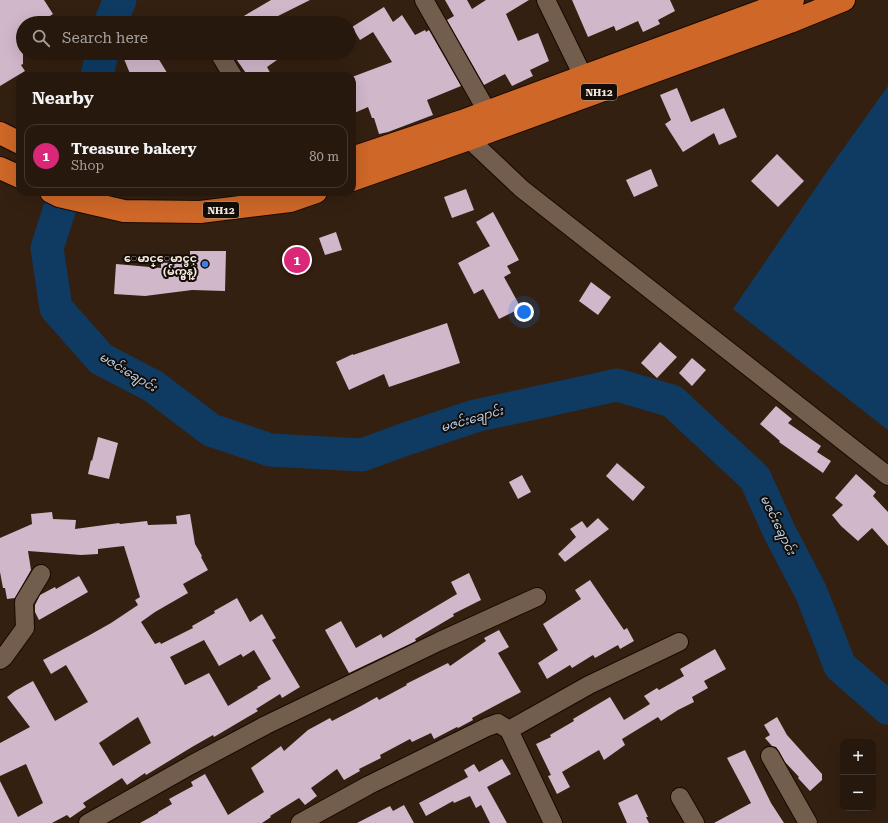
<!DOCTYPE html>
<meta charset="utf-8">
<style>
:root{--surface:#26180d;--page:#2e2116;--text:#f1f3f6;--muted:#a4a09d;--line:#42372e;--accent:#db2777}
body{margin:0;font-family:"Roboto Serif","Noto Sans Myanmar",serif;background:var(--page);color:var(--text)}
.controls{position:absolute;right:12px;bottom:12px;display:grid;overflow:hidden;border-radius:8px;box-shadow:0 4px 16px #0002}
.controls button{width:36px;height:36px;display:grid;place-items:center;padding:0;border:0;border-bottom:1px solid var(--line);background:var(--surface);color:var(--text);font:20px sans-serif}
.you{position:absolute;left:524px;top:312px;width:14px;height:14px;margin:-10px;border:3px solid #fff;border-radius:50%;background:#1a73e8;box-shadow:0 0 0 6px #1a73e833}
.badge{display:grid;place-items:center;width:26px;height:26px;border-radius:50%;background:var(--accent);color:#fff;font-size:13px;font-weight:700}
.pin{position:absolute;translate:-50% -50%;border:2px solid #fff;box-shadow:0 1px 4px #0006}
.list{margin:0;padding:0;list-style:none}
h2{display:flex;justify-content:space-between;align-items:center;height:52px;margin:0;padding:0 16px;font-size:17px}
h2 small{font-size:13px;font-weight:400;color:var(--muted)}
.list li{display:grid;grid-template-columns:26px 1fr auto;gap:12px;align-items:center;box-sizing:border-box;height:64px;margin:0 8px 8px;padding:0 8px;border:1px solid var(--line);border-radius:12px}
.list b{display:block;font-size:15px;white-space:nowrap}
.list p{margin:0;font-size:13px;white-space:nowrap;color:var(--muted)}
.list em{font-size:13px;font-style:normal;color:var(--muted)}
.icon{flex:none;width:22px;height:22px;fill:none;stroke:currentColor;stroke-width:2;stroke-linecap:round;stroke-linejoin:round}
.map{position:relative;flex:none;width:888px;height:823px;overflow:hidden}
.search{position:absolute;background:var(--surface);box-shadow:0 4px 16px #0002;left:16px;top:16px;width:340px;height:44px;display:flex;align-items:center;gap:10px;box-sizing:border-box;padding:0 14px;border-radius:22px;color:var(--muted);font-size:15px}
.panel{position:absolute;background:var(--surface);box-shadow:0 4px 16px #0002;left:16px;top:72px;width:340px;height:124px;border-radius:12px}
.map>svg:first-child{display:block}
.water{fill:#0f3b63}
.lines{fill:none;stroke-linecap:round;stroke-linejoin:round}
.river{stroke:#0f3b63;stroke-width:33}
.building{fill:#d0b7ca;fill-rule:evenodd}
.street-casing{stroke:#1a0900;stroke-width:20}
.highway-casing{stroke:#1a0900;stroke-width:24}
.street{stroke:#735e4d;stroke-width:18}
.highway{stroke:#ce6728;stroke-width:22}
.shop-dot{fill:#3f7fe0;stroke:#140c06;stroke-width:1.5}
.labels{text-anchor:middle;stroke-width:4;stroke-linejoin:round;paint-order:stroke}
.shield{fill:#140c06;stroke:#b2a79e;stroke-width:1}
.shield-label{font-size:10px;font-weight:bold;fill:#f6e9df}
.poi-label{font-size:11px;font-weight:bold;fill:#f6e9df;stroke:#140c06;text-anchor:end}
.water-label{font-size:12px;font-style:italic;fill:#b7d4f4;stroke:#140c06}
</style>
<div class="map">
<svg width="888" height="823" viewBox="0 0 888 823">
<rect width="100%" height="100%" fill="#332011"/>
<path class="water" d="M888,86V430L733,309L828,170Z"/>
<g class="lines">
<path class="river" d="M110,23L120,0
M97,76L102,53
M65,192L47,248L56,308L101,359L153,386L211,430L270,450L362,455L406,439L475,416L617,385L672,401L755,478L780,533L811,592L840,666L888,708"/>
</g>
<path class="building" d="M0,0H44L53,14L39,23H23V64L21,65L25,71L0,86Z
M271,0H310L276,17L277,18L268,23H232Z
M445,0H467L472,9L486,0H529L506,14L518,41L538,33L549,61L530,70L533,76L512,86L505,74L484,85L447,20L454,16Z
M572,0H670L675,11L658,20L660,24L643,32L638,21L616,31L614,26L588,37Z
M384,7L393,22L402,15L415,35L425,30L426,32L429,30L461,86L427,100L433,115L388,132L379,134L374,118H372L368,107L352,114V77L392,62L373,32L360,40L352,27Z
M136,53H155L169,76H131L124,59Z
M232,53H287L267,67L272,76H248Z
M677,88L691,122L724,108L737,137L719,145L714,133L683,152L665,124L671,120L660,95Z
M777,154L804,181L778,207L751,181Z
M651,169L658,186L634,197L626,180Z
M466,189L474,210L452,218L444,197Z
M493,212L519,260L507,266L511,273L504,277L521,308L499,319L483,289L474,294L458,263L490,246L476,222Z
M336,232L342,250L325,255L319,238Z
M190,251H226L225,291L192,290L145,296L114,294L116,264L161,268V260L190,257Z
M591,282L611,297L598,315L579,301Z
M447,323L460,363L389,387L384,374L349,390L336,362L353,354V355Z
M660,342L677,357L657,378L641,363Z
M692,358L706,370L692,386L679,373Z
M776,406L792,419L788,423L821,446L817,452L831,461L823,473L779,442L780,441L760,424Z
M98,437L118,443L109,479L88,474L91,460L92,461Z
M617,463L645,487L633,501L606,476Z
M856,474L876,492L873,496L888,512V546L872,528L858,541L841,526L832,515L843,505L835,498Z
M522,475L531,492L518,499L509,482Z
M52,512L53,519L76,520L75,529L119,523L120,524L147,521L148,525L177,524L176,516L190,514L195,544L202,556L201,557L208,570L183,584L188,593L155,612L141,622L155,644L160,642L161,644L193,628L192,626L215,613L214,611L237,598L250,622L262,614L276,638L272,640L300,687L282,698L280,694L256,709L258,711L246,718L214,737L213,735L192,747L146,775L145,773L127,785L122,778L83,803L86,807L70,818L67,815L52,823H0V781L18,817L43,803L26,764L0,776V743L30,727L7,697L15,691L33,681L55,721L88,702L66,665L51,674L43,660L88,636L111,623L138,605L135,600L140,597L124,546L98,549V554L81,555L28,551L31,570L15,598L7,599L5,588H3L0,572V538L32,524L31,514ZM204,640L219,666L241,654L243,657L254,650L271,679L257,687L258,688L228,706L209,673L185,685L170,657ZM138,717L151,743L113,766L99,743Z
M598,518L609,529L565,562L558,554L576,537L570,529L582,521L587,528Z
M469,573L481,600L453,614L454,616L415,639L416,641L349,673L325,630L341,621L356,648L381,634L383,638L457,594L451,582Z
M79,576L88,592L39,620L35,612V605L40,595L55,587L56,589Z
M590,580L624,630L627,628L634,641L620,649L618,645L595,658L593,655L572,668L570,665L547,679L538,663L558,650L543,624L581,599L575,590Z
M499,630L509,647L498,653L521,692L472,718L473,720L458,728L457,727L434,739L431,733L412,742L410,739L380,755L381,758L359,769L360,771L344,780L337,769L311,788L317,796L305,805L299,798L270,816L271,817L262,823H140L158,813V812L172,804L169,799L193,786L191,782L205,774L228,815L264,792L251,768L281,746L284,751L308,730L330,718L332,721L361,706L377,697L379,700L407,685L406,684L448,663L450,666L486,641L484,638Z
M715,649L726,669L704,681L708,688L692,697L694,702L678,710L661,721L658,717L622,739L625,745L604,760L599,750L562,772L570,787L557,794L548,776L551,775L536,744L551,737L550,735L574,721L573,719L610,697L624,720L650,704L644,696L657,688L659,690L684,676L680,669Z
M777,717L787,735L822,774V780L810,791L798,778L799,777L785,762L779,751L776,747L772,746L765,738L770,735L764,725Z
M745,750L771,803L784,823H714L751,803L727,758Z
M502,759L511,774L487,787L507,823H490L481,805L476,808L470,796L454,803L453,801L426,816L419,803L468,777L464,770L474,764L479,772Z
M637,794L648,817H646L649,823H627L618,803Z
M404,805L414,823H357L390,806L393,811Z"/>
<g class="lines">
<defs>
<path id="street" d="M424,0L487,111
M546,0L583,76
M219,53L233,76
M469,139L522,189L888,476
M0,660L4,657L25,628L24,602L41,574
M509,730L589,685L679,642
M770,756L808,823
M680,797L695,823
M88,823L191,765L266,725L440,641L537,597
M300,823L369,785L487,727L498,723L509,730L553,823"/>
<path id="highway" d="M0,133L20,143
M352,158L462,121L761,11L780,5L793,0
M0,168L20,177
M352,180L469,139L790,22L844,0
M51,192L59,196L124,211L200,212L290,201L316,192"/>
</defs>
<use href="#street" class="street-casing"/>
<use href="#highway" class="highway-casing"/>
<use href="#street" class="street"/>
<use href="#highway" class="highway"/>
</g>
<circle class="shop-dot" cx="205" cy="264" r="4"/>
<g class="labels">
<g class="shield">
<rect x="581" y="84" width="36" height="16" rx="3"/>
<rect x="203" y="202" width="36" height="16" rx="3"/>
</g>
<g class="shield-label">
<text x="599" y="96">NH12</text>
<text x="221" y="214">NH12</text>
</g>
<g class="poi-label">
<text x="197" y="262">ေမာင္ေမာင္ခင္<tspan x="197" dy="13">(မ်က္မွန္)</tspan></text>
</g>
<g class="water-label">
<text transform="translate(128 372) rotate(31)" y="4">မဇင်းချောင်း</text>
<text transform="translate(472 419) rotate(-16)" y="4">မဇင်းချောင်း</text>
<text transform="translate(778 525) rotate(64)" y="4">မဇင်းချောင်း</text>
</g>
</g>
</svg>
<div class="controls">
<button>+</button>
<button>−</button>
</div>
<div class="you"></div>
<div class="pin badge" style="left:297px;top:260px">1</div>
<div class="search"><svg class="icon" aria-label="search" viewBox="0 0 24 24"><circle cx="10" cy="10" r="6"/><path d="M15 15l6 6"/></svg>Search here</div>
<section class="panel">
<h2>Nearby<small></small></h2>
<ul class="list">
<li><span class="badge">1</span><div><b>Treasure bakery</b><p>Shop</p></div><em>80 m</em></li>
</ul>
</section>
</div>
